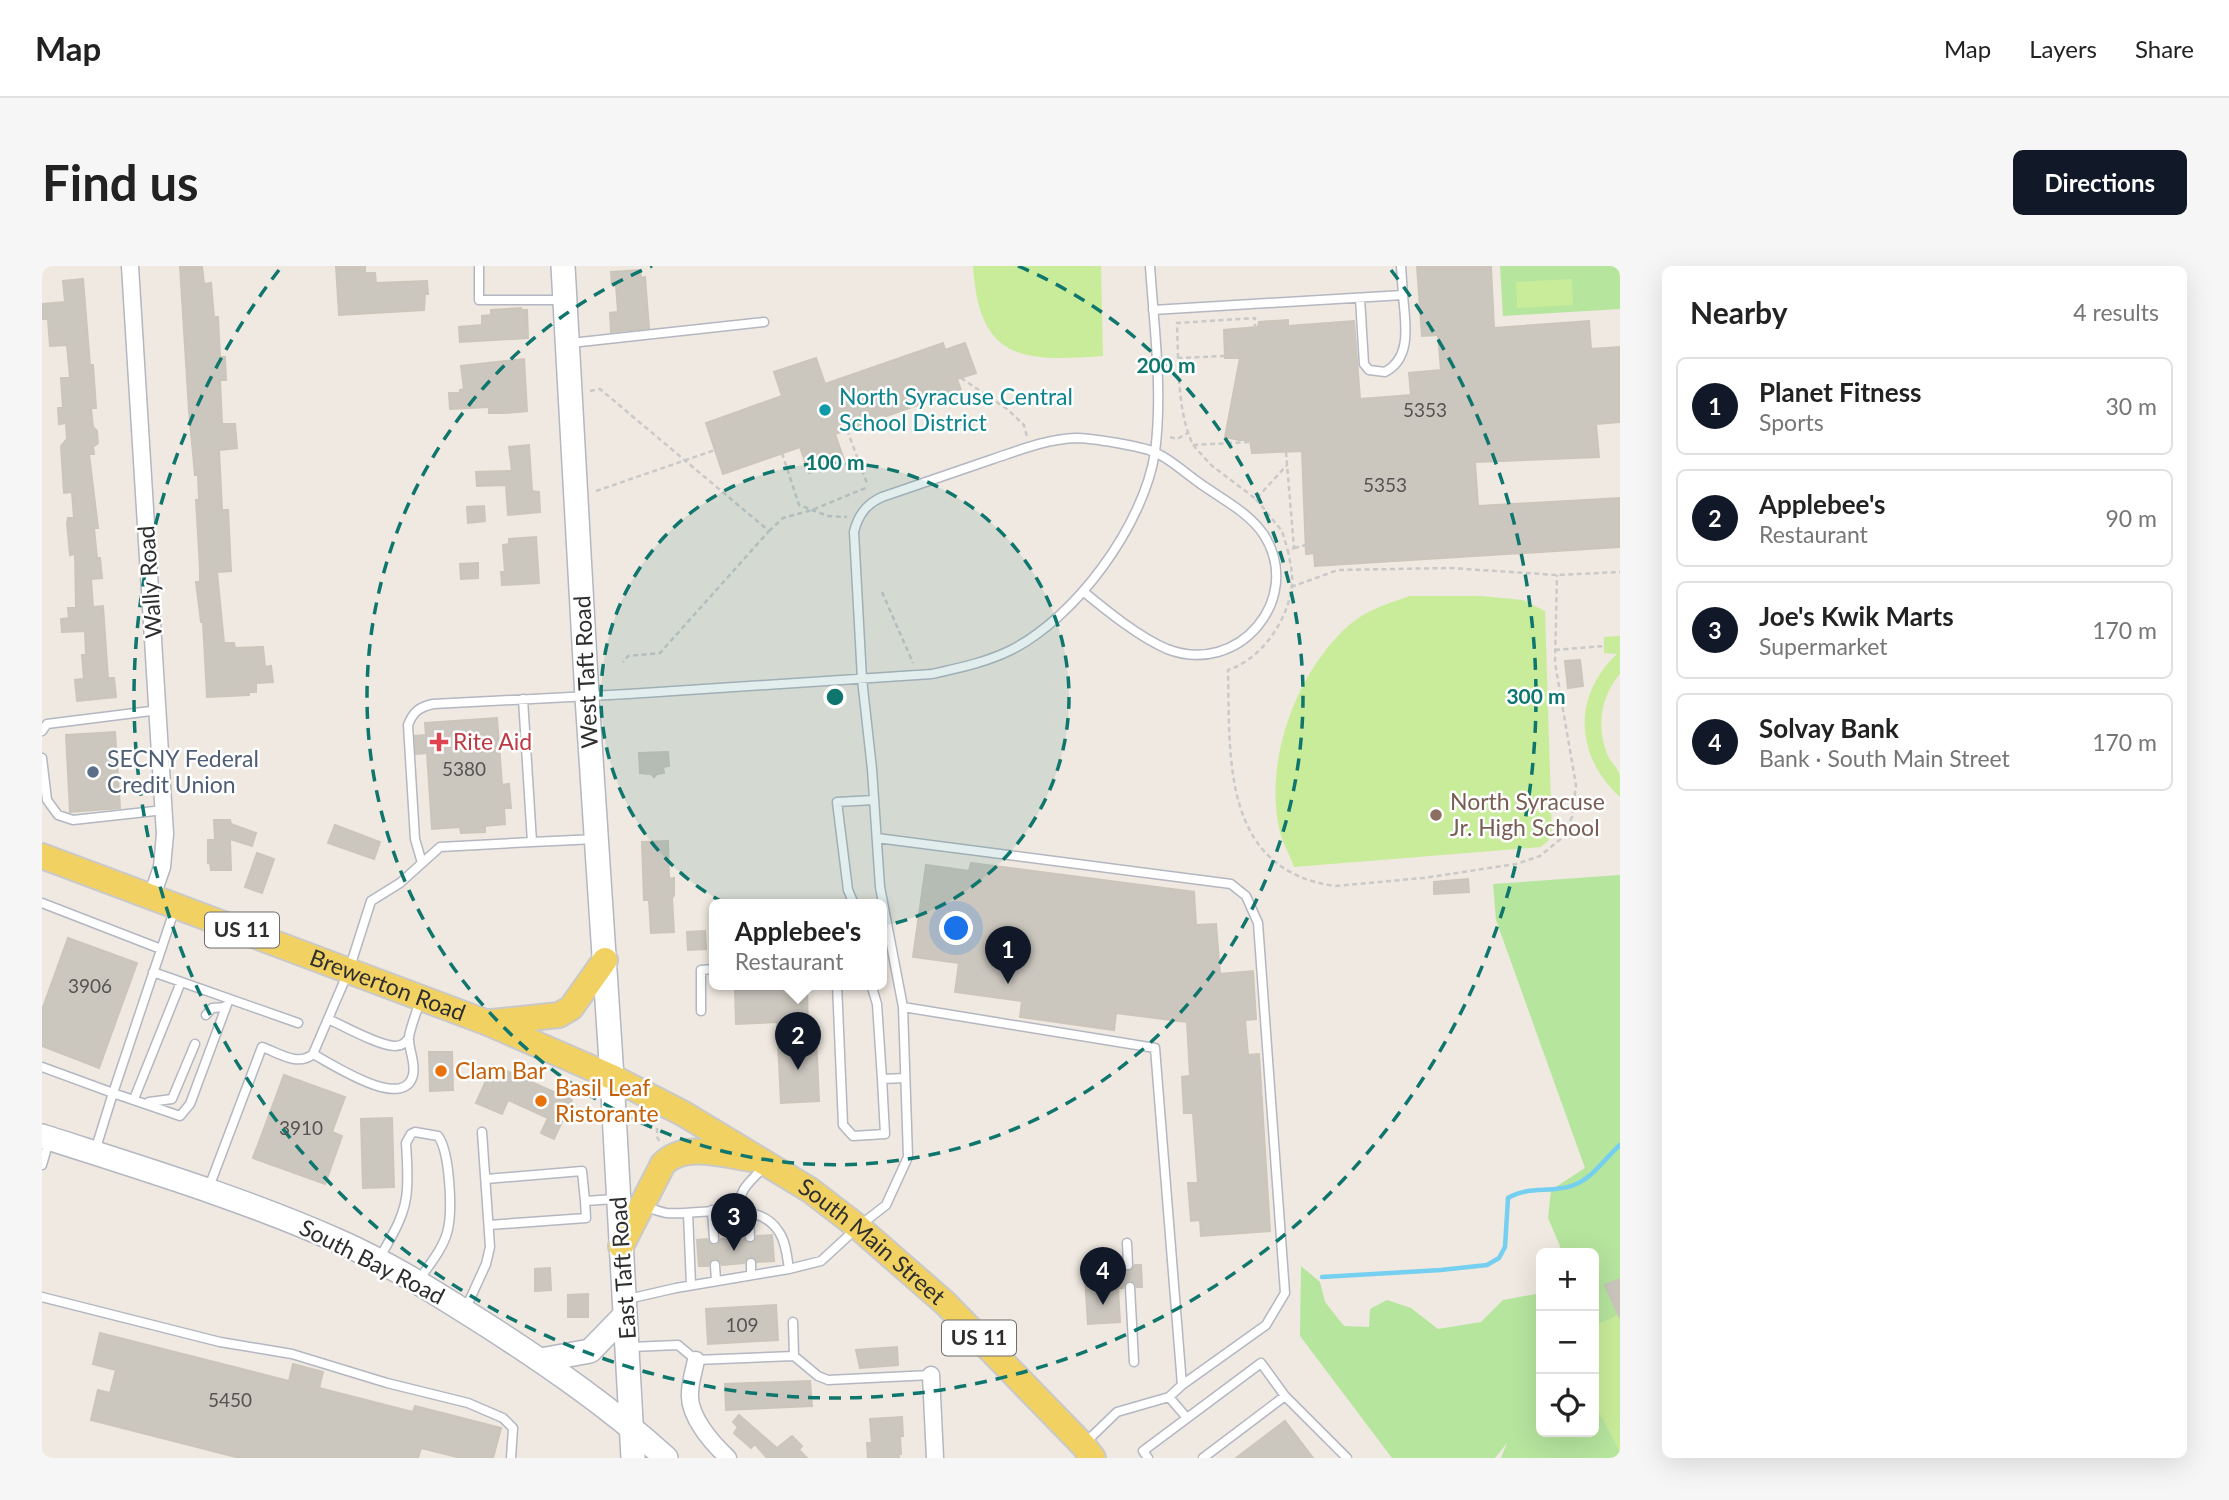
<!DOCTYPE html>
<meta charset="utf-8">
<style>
:root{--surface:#fff;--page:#f6f6f6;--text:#222;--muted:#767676;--line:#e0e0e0;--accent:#111827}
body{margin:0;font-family:Lato,sans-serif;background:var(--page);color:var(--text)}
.controls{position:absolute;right:21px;bottom:21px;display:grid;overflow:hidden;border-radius:10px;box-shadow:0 7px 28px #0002}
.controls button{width:63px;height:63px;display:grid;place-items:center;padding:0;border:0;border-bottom:2px solid var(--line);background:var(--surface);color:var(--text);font:35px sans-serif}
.you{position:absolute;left:915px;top:663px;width:24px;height:24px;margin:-18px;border:5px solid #fff;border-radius:50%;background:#1a73e8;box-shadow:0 0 0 10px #1a73e833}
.badge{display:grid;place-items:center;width:46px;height:46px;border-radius:50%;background:var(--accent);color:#fff;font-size:23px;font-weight:700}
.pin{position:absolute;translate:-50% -58px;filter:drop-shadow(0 2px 4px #0008)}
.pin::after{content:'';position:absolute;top:37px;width:24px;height:21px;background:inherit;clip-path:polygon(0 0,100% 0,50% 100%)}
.popup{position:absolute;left:667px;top:633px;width:178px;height:91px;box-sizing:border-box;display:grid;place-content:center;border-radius:10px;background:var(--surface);filter:drop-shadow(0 2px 5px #0005);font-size:23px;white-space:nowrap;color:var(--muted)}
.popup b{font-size:26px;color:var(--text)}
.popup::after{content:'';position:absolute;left:50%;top:100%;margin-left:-14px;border:14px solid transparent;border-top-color:var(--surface)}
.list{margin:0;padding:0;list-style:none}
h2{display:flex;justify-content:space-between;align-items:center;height:91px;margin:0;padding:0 28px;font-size:30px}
h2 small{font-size:23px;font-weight:400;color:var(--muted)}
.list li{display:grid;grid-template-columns:46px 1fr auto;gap:21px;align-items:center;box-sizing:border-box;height:98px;margin:0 14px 14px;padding:0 14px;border:2px solid var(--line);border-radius:10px}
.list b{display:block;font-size:26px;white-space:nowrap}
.list p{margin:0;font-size:23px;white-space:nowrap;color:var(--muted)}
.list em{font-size:23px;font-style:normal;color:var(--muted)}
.icon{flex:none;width:38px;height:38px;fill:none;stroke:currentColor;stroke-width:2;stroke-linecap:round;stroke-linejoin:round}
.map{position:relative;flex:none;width:1578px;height:1192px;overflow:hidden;border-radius:10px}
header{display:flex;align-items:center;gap:42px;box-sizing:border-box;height:98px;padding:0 35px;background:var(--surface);border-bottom:2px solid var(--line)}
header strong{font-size:33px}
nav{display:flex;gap:38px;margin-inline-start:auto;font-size:24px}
.intro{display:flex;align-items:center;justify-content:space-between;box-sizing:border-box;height:168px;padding:0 42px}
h1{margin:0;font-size:49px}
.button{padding:18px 32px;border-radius:10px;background:var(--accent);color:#fff;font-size:24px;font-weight:700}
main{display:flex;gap:42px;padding:0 42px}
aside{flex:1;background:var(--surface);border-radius:10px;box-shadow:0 7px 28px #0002}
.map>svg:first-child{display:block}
.green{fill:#b6e59e}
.pitch{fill:#c9ec9a}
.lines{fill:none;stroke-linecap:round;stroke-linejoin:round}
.stream{stroke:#75cff0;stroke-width:4.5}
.building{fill:#cbc7bf;stroke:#cbc5ba;stroke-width:2}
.lane-casing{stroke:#b4b7c1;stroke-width:11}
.street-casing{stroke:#b4b7c1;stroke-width:19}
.secondary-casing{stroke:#b4b7c1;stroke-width:26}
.primary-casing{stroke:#c9c9c9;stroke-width:28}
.path{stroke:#c9c9c9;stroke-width:2.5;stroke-dasharray:5 3.5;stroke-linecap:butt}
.lane{stroke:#fff;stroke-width:8}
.street{stroke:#fff;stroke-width:16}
.secondary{stroke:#fff;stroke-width:23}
.primary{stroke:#f2d163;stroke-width:24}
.ring{fill:none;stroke:#0f766e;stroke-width:3.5;stroke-dasharray:12 9}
.culture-dot{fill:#0f9aa8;stroke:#fff;stroke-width:2.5}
.health-dot{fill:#e0444e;stroke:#fff;stroke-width:2.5}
.service-dot{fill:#5c6f8a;stroke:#fff;stroke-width:2.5}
.education-dot{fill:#8d6e63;stroke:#fff;stroke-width:2.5}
.food-dot{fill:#e8710a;stroke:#fff;stroke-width:2.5}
.labels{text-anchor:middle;stroke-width:5;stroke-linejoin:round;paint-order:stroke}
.number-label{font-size:19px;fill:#555452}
.shield{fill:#fff;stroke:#6d6d6d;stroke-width:2}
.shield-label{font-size:21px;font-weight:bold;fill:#2e2e2e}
.culture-label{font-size:23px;fill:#0d838f;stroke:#fff;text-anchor:start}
.street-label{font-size:23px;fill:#2e2e2e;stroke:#fff}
.health-label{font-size:23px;fill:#be3a42;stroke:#fff;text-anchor:start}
.service-label{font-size:23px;fill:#4e5e75;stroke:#fff;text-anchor:start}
.education-label{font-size:23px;fill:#785e54;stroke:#fff;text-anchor:start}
.food-label{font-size:23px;fill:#c56008;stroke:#fff;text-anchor:start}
.centre{fill:#0f766e;stroke:#fff;stroke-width:3.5}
.ring-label{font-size:21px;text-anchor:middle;font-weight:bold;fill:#0f766e;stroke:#fff;stroke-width:5;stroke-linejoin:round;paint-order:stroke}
</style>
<header>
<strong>Map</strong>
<nav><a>Map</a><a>Layers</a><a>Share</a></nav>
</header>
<div class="intro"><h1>Find us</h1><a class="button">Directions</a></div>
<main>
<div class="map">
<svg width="1578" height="1192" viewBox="0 0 1578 1192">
<rect width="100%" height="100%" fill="#efe9e1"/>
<path class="green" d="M1458,0H1578V43L1461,50Z
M1578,609V1192H1459L1465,1177L1453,1192H1350L1258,1070L1259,1000L1278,1016L1283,1036L1302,1060L1327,1061L1328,1043L1345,1034L1369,1042L1396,1063L1439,1056L1461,1034L1499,1027V1166H1552V987H1516L1518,980L1506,952L1509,924L1543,902L1454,654L1451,618Z"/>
<path class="pitch" d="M931,0H1059L1061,90C979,96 937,94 931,0Z
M1530,13L1531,39L1475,42L1474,16Z
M1368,330H1439L1481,334L1503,345L1510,571L1499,581L1252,601C1248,589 1241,578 1238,566C1221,496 1254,407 1306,360C1324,344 1347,337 1368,330Z
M1578,370V408C1558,431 1554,463 1566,490C1569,496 1576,503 1578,509C1578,515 1578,524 1578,531C1533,490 1530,430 1575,388L1562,387V371Z
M1578,1048V1186L1552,1137V1060Z"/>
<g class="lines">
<path class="stream" d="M1280,1011L1399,1004L1445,999L1457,992L1463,981L1466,932C1487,919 1510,928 1532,919C1551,912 1563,892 1578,879"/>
</g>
<path class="building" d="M138,0H160L162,18L169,17L172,51H176L178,91H183L184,114H178L180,158H193L195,182L177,184L180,244H186L189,305L175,306L182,377H192L193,382L221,381L223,401L229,400L231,416L214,417V426H207V429L165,431L161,356H159L154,316H158V303L154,234H157L156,209H153L147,145Z
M294,0H323V7H333L334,17L385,15L386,28H383L382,44L297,49Z
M1375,0L1449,1L1452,62L1547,55L1549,83L1578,81V156L1554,158L1557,191L1433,196L1436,240L1578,232V281L1273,300L1272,287L1264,288L1260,185L1210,187L1208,174H1197L1183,171L1198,92H1183L1182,64L1216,61L1217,56L1246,54V60L1312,55L1318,133L1369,129L1367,107L1399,104L1396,69L1380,70Z
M598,4L599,12L603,11L607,62L569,66L568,47L576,46L574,19H570L569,6Z
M41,13L48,99H51L54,142H49L51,161L55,165L56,177L51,181L52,188H47L56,262H52L55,292H58L60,312L49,313L51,341L61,340L66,412H72L74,431L35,435L33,414L42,413L40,389H44L43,365L20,366L19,353L27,352L26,342H34L33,288L28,289L25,257L26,252H32L30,226L22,227L19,180L25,173L24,157L17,158L16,142H21L19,112H28L25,79L8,80L6,53H0V38L23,36L21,15Z
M479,42V44H485L486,72L418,76L417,61L440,59V50L449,49V44Z
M901,77L903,84L923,77L934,107L915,113L919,124L793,168L802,194L767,207L758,181L681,208L664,157L740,130L732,106L774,92L783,118Z
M482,93L485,145L462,147H447V141L408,143L407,127H418V124L422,123L419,100Z
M487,179L490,225L497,226L498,246L466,249L464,219L435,220L434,206L470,205L467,181Z
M442,240L443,255L426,257L425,241Z
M494,271L497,317L460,319L459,306H463L461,279L467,278V273Z
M436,297V312L419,313L418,298Z
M1538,394L1541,420L1526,422L1523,395Z
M455,452L460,519L467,518L469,542H462L463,558L443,560V566L419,567L418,561L390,563L385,487L374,488L373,470L384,469L383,457Z
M73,466L78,542L28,546L24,469Z
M626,486L627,500L621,501L622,507L615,508L612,511L609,508L598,507L597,487Z
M172,554H188L189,558L214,567L210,580L188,573L189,604H169L168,597H166V574H173Z
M293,559L338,576L332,593L286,577Z
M626,575L627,613L632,612V629L630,633L632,666L609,667L607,634H602L600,576Z
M215,587L232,593L220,627L203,621Z
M929,597L1152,626L1154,659L1174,658L1178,708L1211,705L1214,753L1203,754L1206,789L1217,788L1228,965L1159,970L1158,954L1149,955L1146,917H1156L1151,847H1142L1140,811L1148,810L1145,756L1074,747L1072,764L978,751L980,735L913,726L917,697L871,691L884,599L927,605Z
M1426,613L1427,626L1392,628V616Z
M663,665L664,683L646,684L645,666Z
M26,672L95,697L57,802L0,780V744Z
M765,718L766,771L774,770L777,835L739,837L735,756L694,758L693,721Z
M387,786H410L411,824L388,825Z
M451,799L530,834L512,873L499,867L506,852L466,834L460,848L434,837Z
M242,809L303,831L290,866L300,870L283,918L211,892Z
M350,852L352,921L321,922L319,853Z
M730,969L732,995L715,996L713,992L708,991L704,993L702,997L680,999L678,995L673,992L669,994L666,1000H657L655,974L665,973L667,977L672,980L676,978L679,973L701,971L704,976L709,977L713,975L715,970Z
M1074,995L1075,1000H1080L1086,1005L1090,1004L1093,999H1099L1100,1021H1095L1093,1017L1088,1014L1084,1016L1081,1022H1076L1078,1056L1046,1058L1042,997Z
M508,1002L509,1024L493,1025V1003Z
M1578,1013V1052L1563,1019Z
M546,1028V1051H526V1029Z
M734,1039L736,1074L666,1078L664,1043Z
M58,1067L247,1115L251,1098L281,1106L277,1122L371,1146L373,1140L459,1162L451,1192H419L379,1182L376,1192H198L49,1154L56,1124L68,1127L74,1104L51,1098Z
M855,1081L856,1099L818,1102L814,1084Z
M768,1115L770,1140L684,1144L683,1118Z
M697,1149L735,1182L750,1170L760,1180L757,1184L765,1192H725L713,1178L709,1182L692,1167L696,1161L691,1156Z
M860,1151L861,1170H858L859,1188H857V1192H826L825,1177H830L828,1153Z
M1243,1155L1271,1192H1194Z"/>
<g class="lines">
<defs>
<path id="lane" d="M437,0V34H520
M1318,32L1322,98L1327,104L1343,106C1371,91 1363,56 1361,29
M1111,44L1361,29L1359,0
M529,77L722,56
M0,465L5,458L117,444
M0,492L5,534L16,549L31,554L122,544
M835,572L1189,618L1204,630L1216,657L1243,1027L1224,1059L1140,1119
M490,576L554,573
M380,597L373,573L366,459C371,446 377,441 391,438L586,428L890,408C916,402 942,397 967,385C1033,353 1102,259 1113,186C1121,125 1112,61 1108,0
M0,637L119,683
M812,638L806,624L795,536L832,534
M133,642L71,827L138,850L148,838L187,733
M111,706L256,757
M795,718L801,859L811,870L843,868L840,813
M829,718L835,738L840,813L863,812
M861,741L1113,782L1140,1119L1127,1131L1075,1146L1044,1176
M659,745V704L672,703
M164,749L170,742L184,741
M286,753C302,760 337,780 353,780C360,780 363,777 367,772
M271,788C290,798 362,846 371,809C374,796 366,783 367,771C369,759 375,746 378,734
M0,801L71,827L53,885
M92,833L139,716
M107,836L130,833L153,778
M0,899L7,875
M444,913L540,905L543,935
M167,921L220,781C237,787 256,801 271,788L307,704L329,635L358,617L398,581L490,576L481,433
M604,941C611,943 618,946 625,947C657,950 716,931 737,966C744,976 745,991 747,1003
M670,944L672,973
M697,944C697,922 708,916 722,901
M646,947L649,1019
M707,947L708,971
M447,959L544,952L543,935L573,933
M1085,977L1086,999
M338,991C350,970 364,948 365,923C366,908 365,892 364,877L369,868L373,866L396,870C408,886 411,947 405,967C400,984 387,999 377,1014
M709,997V1009
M673,999L674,1015
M1088,1021L1092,1096
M0,1031L178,1076L250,1088L345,1117L426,1137L461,1152L471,1162L469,1192
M586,1033L634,1022L747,1003L779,995L816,961L844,939L866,891L861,741L838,621L830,503L820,413L812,266C816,249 824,238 840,231C877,218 914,206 951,193C978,184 1005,173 1034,172C1049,172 1099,180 1112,186C1126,191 1143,207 1156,216C1178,232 1207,246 1222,269C1262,332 1197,411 1125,383C1097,371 1065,345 1042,326
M424,1042L444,998L448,981L440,866
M751,1056L752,1090
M589,1081L636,1079L654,1094L752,1090L776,1110L786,1114L889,1109
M1243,1130L1305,1192
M1127,1131L1145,1152
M1106,1192L1101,1185L1219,1097L1243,1130L1161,1192"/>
<path id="street" d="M88,0L123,568L120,601L110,630
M654,1094C652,1105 648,1116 648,1127C646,1150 670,1177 686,1192
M889,1109L893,1192"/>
<path id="secondary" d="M521,0L545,431L570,811L591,1192
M0,870C99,902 199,932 294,974C347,997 397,1029 446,1060C508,1100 569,1142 624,1192
M499,1094L548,1085L583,1049"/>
<g id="primary">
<path id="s1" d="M0,590L446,757L570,811L642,848L768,924L816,961L903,1037L1041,1179L1051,1192"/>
<path d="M450,756L517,749L529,742L563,694"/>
<path d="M579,980L621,898C642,876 682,889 709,893"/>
</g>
</defs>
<use href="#lane" class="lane-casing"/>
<use href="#street" class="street-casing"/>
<use href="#secondary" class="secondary-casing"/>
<use href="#primary" class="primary-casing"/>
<path class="path" d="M1183,90L1136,92C1137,120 1139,154 1151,179L1208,176
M1136,92L1135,57L1213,52V62
M919,112L965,143L982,159L985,171
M548,125L558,123L727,265L618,387L586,390L581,396
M805,164L826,220
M1128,171L1135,173L1146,167
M1151,179L1169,199L1214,233L1245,199
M1244,186L1252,282L1246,285C1248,296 1251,307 1250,318C1247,353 1220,393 1186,404C1188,491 1179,604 1293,620L1381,612L1474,598L1498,590L1521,571L1530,551L1534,519L1513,397L1515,309
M740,187L757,239L786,250L805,251
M554,225L673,184
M1214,233L1240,265L1246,285
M727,265L741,252L770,244L826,221
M1252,282L1264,279
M1249,321L1296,304L1408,302L1515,309L1578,306
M840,326L871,397
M1513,384L1562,380
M615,862V871L618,876"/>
<use href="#lane" class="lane"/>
<use href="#street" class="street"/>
<use href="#secondary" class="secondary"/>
<use href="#primary" class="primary"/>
</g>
<circle cx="793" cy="431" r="234" fill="#0f766e" fill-opacity=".12"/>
<g class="ring">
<circle cx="793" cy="431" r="234"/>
<path d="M976 0A468 468 0 1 1 610 0"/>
<path d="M1349 4A701 701 0 1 1 237 4"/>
</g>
<circle class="culture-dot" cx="783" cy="144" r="7"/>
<path class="health-dot" d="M393.5 465.5h7v7h7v7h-7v7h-7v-7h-7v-7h7z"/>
<circle class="service-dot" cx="51" cy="506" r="7"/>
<circle class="education-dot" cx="1394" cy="549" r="7"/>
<g class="food-dot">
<circle cx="399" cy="805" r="7"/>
<circle cx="499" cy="835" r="7"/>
</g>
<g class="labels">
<g class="number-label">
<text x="1383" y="151">5353</text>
<text x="1343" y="226">5353</text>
<text x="422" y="510">5380</text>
<text x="48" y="727">3906</text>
<text x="259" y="869">3910</text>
<text x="700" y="1066">109</text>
<text x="188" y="1141">5450</text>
</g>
<g class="shield">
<rect x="163" y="646.5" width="74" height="35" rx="5"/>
<rect x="900" y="1054.5" width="74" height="35" rx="5"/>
</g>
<g class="shield-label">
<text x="200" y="671">US 11</text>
<text x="937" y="1079">US 11</text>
</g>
<g class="culture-label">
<text x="797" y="139">North Syracuse Central<tspan x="797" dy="26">School District</tspan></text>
</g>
<g class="street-label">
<text transform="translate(108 316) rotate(-94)" y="8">Wally Road</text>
<text transform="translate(544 406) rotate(-93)" y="8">West Taft Road</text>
<text dy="8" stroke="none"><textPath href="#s1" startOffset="369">Brewerton Road</textPath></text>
<text dy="8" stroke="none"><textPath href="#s1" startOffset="920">South Main Street</textPath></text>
<text transform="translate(330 996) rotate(27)" y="8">South Bay Road</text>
<text transform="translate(581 1002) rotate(-94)" y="8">East Taft Road</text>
</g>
<g class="health-label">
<text x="411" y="484">Rite Aid</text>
</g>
<g class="service-label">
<text x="65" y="501">SECNY Federal<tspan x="65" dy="26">Credit Union</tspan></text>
</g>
<g class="education-label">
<text x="1408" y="544">North Syracuse<tspan x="1408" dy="26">Jr. High School</tspan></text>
</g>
<g class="food-label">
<text x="413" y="813">Clam Bar</text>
<text x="513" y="830">Basil Leaf<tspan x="513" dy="26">Ristorante</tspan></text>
</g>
</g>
<circle cx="793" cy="431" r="10" class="centre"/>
<g class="ring-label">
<text x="1124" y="107">200 m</text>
<text x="793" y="204">100 m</text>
<text x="1494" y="438">300 m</text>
</g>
</svg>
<div class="controls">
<button>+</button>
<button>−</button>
<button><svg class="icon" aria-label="locate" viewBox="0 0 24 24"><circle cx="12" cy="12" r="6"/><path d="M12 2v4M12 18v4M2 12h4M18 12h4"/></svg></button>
</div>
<div class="you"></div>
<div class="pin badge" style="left:966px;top:718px">1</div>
<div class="pin badge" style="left:756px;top:804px">2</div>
<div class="popup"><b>Applebee's</b>Restaurant</div>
<div class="pin badge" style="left:692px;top:985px">3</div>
<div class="pin badge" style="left:1061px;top:1039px">4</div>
</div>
<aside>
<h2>Nearby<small>4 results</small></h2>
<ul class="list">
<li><span class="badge">1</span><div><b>Planet Fitness</b><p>Sports</p></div><em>30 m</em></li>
<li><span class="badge">2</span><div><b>Applebee's</b><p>Restaurant</p></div><em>90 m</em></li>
<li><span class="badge">3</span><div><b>Joe's Kwik Marts</b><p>Supermarket</p></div><em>170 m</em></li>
<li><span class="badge">4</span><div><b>Solvay Bank</b><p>Bank · South Main Street</p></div><em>170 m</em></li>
</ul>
</aside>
</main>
